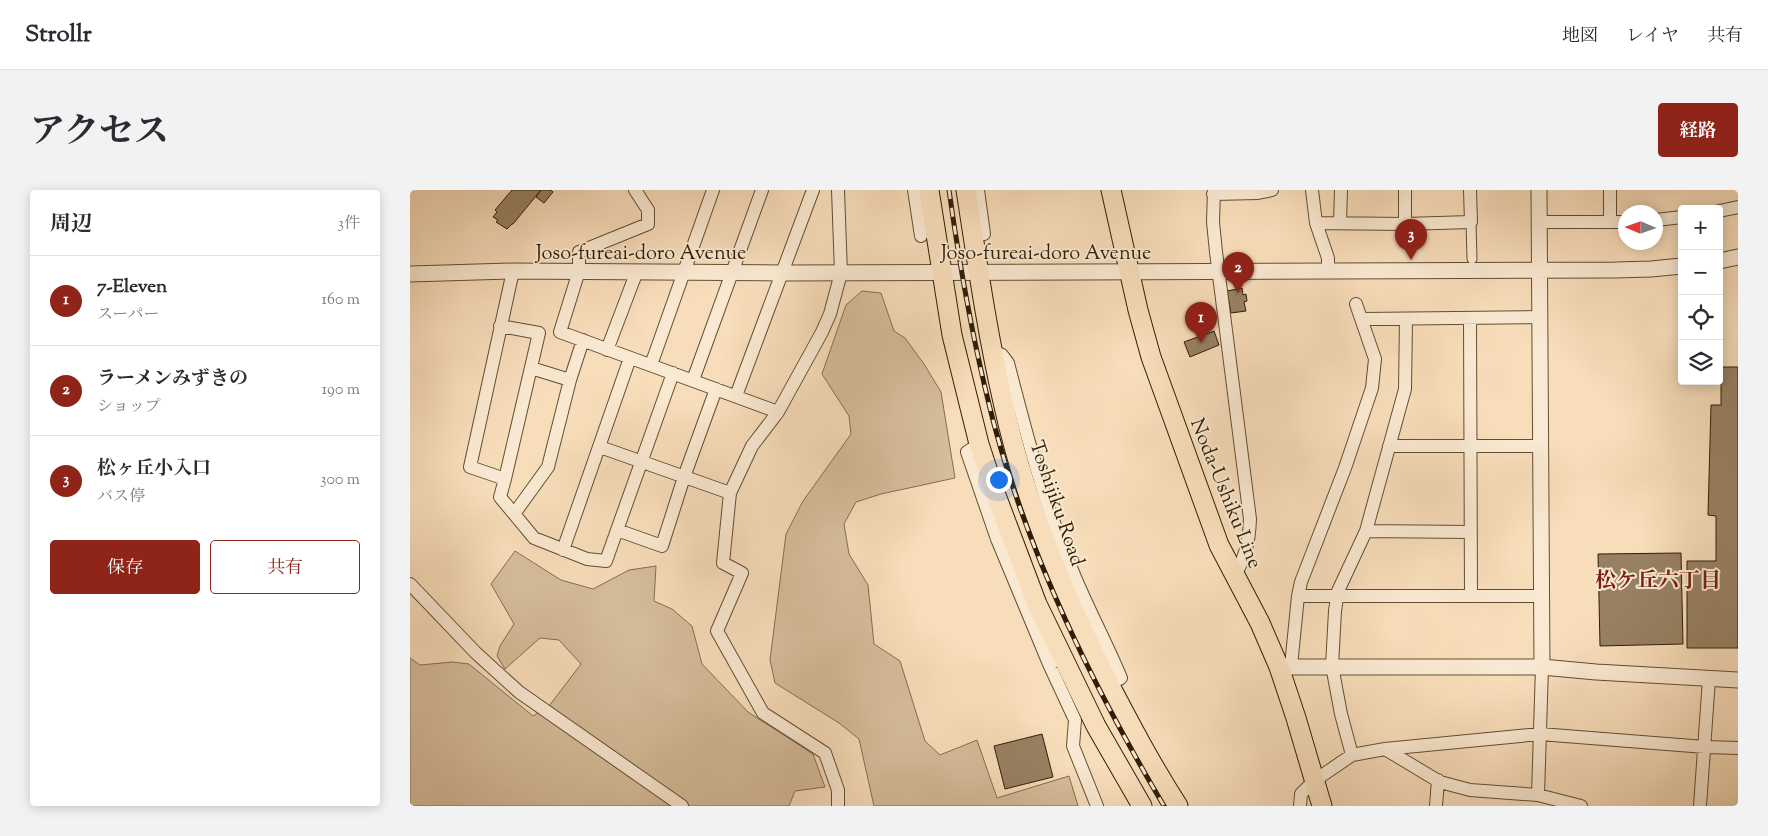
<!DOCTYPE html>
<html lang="ja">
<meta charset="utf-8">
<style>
:root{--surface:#fff;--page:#f2f2f3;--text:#2b2b33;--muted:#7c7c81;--line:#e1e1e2;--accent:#8f2418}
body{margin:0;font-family:"Sorts Mill Goudy","Noto Serif JP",serif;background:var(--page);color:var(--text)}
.controls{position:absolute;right:15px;top:15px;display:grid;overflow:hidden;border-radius:5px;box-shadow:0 2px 12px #0003}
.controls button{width:45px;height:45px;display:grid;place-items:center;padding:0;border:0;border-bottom:1px solid var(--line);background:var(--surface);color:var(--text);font:25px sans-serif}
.compass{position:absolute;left:1208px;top:15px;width:45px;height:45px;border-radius:50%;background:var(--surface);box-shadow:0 2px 12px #0003;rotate:272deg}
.you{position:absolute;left:588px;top:289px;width:18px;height:18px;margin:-12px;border:4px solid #fff;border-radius:50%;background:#1a73e8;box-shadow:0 0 0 8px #1a73e833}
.badge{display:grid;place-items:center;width:32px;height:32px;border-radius:50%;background:var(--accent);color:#fff;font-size:16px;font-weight:700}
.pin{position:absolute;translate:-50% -41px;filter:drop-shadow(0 1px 2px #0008)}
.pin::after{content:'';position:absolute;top:26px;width:18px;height:15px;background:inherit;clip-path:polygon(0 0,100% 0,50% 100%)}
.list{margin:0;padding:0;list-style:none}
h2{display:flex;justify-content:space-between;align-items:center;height:65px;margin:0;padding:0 20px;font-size:21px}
h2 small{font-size:16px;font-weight:400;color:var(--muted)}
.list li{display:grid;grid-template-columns:32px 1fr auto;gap:15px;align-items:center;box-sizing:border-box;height:90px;padding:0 20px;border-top:1px solid var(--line)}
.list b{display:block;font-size:19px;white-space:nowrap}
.list p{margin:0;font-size:16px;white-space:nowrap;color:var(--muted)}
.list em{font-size:16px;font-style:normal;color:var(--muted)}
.actions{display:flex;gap:10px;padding:15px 20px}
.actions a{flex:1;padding:11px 0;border:1px solid var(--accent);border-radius:5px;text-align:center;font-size:18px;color:var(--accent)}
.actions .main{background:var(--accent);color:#fff}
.icon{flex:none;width:28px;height:28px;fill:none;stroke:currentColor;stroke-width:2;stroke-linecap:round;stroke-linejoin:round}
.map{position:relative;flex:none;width:1328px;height:616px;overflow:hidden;border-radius:5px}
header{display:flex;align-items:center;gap:30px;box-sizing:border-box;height:70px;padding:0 25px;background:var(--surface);border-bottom:1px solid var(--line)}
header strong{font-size:24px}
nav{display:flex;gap:28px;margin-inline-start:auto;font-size:18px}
.intro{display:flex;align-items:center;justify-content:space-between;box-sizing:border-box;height:120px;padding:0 30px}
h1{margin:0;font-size:35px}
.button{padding:12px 22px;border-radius:5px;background:var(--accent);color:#fff;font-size:18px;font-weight:700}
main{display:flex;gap:30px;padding:0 30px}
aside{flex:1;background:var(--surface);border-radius:5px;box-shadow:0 2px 12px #0003}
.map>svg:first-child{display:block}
.green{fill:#d6bd9b;stroke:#836e50}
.building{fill:#988163;stroke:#301e04}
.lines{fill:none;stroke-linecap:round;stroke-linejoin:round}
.pedestrian-casing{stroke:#624e32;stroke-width:11}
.minor-casing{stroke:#624e32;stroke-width:14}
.tertiary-casing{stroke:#624e32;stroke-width:17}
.primary-casing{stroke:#301e04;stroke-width:21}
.pedestrian{stroke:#fae9d2;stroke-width:9}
.minor{stroke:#fae9d2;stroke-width:12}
.tertiary{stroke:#fae9d2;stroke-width:15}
.primary{stroke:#f8ddba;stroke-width:19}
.rail-casing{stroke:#301e04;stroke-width:5}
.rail{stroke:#fae9d2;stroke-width:3;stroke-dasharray:9;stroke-linecap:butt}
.labels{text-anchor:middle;stroke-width:4;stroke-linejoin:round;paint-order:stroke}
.street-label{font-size:20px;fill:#301e04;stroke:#fae9d2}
.neighbourhood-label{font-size:21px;font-weight:bold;fill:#7a1f14;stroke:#fae9d2}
</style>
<header>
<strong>Strollr</strong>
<nav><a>地図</a><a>レイヤ</a><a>共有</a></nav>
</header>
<div class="intro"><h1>アクセス</h1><a class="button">経路</a></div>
<main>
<aside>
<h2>周辺<small>3件</small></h2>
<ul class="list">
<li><span class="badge">1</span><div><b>7-Eleven</b><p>スーパー</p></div><em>160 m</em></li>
<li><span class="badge">2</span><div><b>ラーメンみずきの</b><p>ショップ</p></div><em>190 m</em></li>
<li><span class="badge">3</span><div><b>松ヶ丘小入口</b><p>バス停</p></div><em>300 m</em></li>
</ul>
<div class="actions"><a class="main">保存</a><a>共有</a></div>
</aside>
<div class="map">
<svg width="1328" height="616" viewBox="0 0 1328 616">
<rect width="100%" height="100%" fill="#f8ddba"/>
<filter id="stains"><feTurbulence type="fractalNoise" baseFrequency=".004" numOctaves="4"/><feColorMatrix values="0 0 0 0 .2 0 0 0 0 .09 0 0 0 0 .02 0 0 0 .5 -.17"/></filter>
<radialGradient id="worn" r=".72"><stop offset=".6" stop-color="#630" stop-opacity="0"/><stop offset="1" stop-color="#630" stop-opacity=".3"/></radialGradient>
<path class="green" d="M452,101L471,103L484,141L495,148L514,174L531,202L545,288L471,304L446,312L434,334L439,364L458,395L464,454L490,471L515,551L530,565L567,550L587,608L659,586L668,616H464L449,549L429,533L365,493L360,470L376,344L393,311L441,244L439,226L412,184L436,115Z
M105,361L151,390L183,399L219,380L246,376L244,411L262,419L282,436L292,474L338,522L403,564L415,597L385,601L379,616H0V468L10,475L42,472L59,474L123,526L139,516L171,474L149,450L130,448L95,479L87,466L90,456L104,434L81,394Z"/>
<path class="building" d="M102,0H131L103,34H102L97,39L86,32L88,30L83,27L87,22L85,20Z
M131,0H141L143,2L134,13L126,7Z
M832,98L833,105L836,104L837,111L834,112L836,121L821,123L817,101Z
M804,141L809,155L780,167L774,152Z
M1311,177H1328V458H1277V371H1306V326L1298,325L1301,215H1311Z
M1271,363L1273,454L1190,456L1188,364Z
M632,544L643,587L595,599L584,556Z"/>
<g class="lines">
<defs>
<path id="pedestrian" d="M1061,32L1062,69"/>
<path id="minor" d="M225,0L238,20V34L169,62V81L150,142L368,222
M504,0L511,46
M568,0L574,44
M804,0L803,32L806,62L840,329C839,353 836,364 825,386
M902,0L906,33L918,68V81
M995,0V34
M803,4L848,3L862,0
M1309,21L1328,17
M1246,30L1272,27
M1130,32H1216
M1200,32V0
M906,33L995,34L1061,32L1060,0
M930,33L931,0
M1060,128L1061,406
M952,129L1131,127
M90,136L129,143L95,289L60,277L103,81
M197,160L227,81
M583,161L592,165L598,173C616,243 634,313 662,380C677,417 696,452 711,488L700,494
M241,175L303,0
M121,178L160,190
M283,190L352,0
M326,206L403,0
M569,254L557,262L587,349L639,474
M979,256H1131
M190,257L320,303
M95,289L90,307L124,348L177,369L196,371L263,183
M104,324L138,277L160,190L173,150
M207,340L252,356L274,287L306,199
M956,341L1061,342
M153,360L220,168
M0,394L66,463L109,502L272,616
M888,406H1132
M646,471L639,474L665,530L663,556L687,616
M881,476L888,406L891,392L935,278L962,198L965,169L946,114
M975,559L1130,544L1295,557L1328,558
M942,565L931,524L922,476L925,421L928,401L956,341L995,199L996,129
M1128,605L1132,477
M428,616V600L415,563L353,523L307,441L332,383L313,373L320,303L342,256L368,222L412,142L420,124L431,83L428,0
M890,616L891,604L904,591L942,565L975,559L1030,592L1060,600L1128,605L1171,616
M1026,616L1028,590
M1290,616L1299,489"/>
<path id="tertiary" d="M1129,0L1132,477
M1309,71L1328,67
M0,84L103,81L372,83L1205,80L1241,79L1272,76
M869,477H1132L1186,482L1328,490"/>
<path id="primary" d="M519,0L542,145L569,254L584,300L627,414L686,536L732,616
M556,0C567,71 577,142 593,212C614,309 652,400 696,488C719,532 741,574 768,616
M701,0L728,120L741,167L809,355L850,433L869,477L886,528L912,616"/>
</defs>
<use href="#pedestrian" class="pedestrian-casing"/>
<use href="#minor" class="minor-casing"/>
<use href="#tertiary" class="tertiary-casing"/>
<use href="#primary" class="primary-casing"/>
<use href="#pedestrian" class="pedestrian"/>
<use href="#minor" class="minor"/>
<use href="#tertiary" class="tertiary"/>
<use href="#primary" class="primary"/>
<defs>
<path id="rail" d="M539,0C550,79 564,157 584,234C620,369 683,496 754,616"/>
</defs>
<use href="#rail" class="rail-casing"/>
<use href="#rail" class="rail"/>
</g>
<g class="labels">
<g class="street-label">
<text x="231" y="69">Joso-fureai-doro Avenue</text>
<text x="636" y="69">Joso-fureai-doro Avenue</text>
<text transform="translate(817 303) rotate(68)" y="7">Noda-Ushiku Line</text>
<text transform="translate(648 313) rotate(71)" y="7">Toshijiku Road</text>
</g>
<g class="neighbourhood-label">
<text x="1248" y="397">松ケ丘六丁目</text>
</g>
</g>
<rect width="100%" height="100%" filter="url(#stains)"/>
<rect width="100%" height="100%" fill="url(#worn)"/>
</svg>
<div class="controls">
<button>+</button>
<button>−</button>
<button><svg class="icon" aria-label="locate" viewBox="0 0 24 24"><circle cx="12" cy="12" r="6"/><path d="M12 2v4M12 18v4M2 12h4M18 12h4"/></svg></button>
<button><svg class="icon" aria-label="layers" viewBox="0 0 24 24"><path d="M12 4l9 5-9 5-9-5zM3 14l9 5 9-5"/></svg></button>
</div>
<svg class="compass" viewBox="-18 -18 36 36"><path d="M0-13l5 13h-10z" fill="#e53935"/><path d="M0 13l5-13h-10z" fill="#7c7c81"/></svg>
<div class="you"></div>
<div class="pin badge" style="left:791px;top:153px">1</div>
<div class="pin badge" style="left:828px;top:103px">2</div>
<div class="pin badge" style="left:1001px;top:70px">3</div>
</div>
</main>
